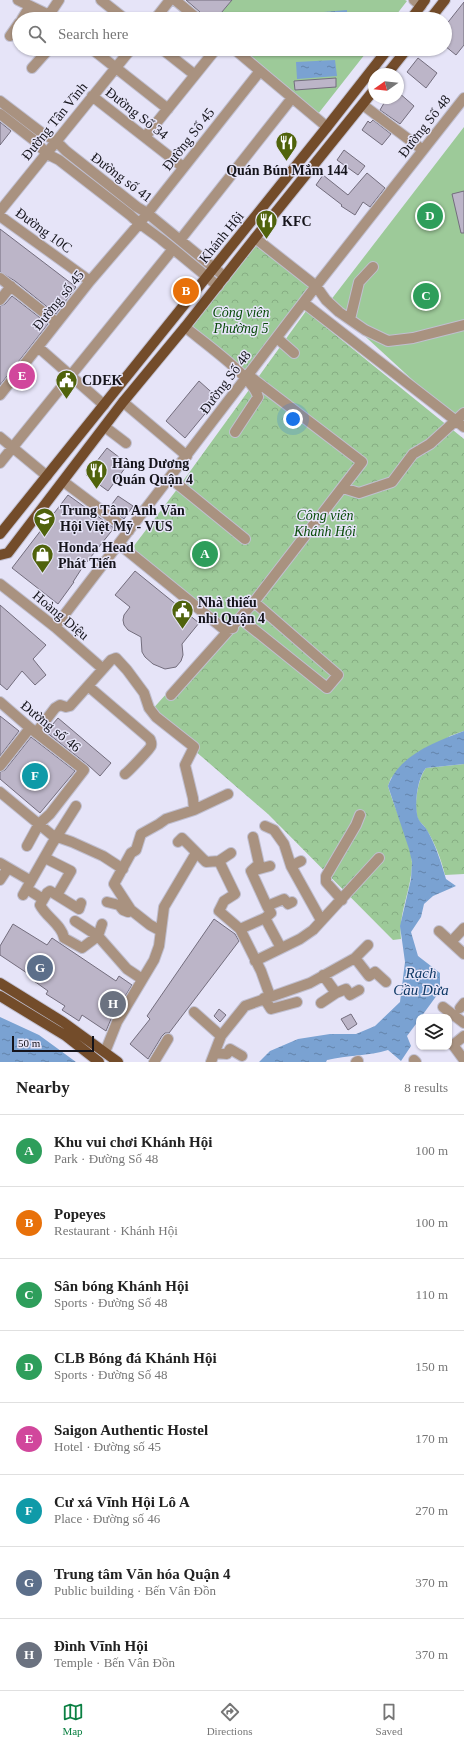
<!DOCTYPE html>
<meta charset="utf-8">
<style>
:root{--surface:#fff;--page:#f2f2f2;--text:#222;--muted:#767676;--line:#e0e0e0;--accent:#0b8043}
body{margin:0;font-family:Georgia,serif;background:var(--page);color:var(--text)}
.controls{position:absolute;right:12px;bottom:12px;display:grid;overflow:hidden;border-radius:8px;box-shadow:0 1px 3px #0004}
.controls button{width:36px;height:36px;display:grid;place-items:center;padding:0;border:0;border-bottom:1px solid var(--line);background:var(--surface);color:var(--text);font:20px sans-serif}
.compass{position:absolute;left:368px;top:68px;width:36px;height:36px;border-radius:50%;background:var(--surface);box-shadow:0 1px 3px #0004;rotate:255deg}
.scale{position:absolute;left:12px;bottom:10px;width:82px;box-sizing:border-box;padding-left:4px;border:2px solid #15141b;border-top:0;font-size:11px;line-height:14px;white-space:nowrap;color:#15141b;-webkit-text-stroke:3px #e6e4f8;paint-order:stroke}
.you{position:absolute;left:293px;top:419px;width:14px;height:14px;margin:-10px;border:3px solid #fff;border-radius:50%;background:#1a73e8;box-shadow:0 0 0 6px #1a73e833}
.badge{display:grid;place-items:center;width:26px;height:26px;border-radius:50%;background:var(--accent);color:#fff;font-size:13px;font-weight:700}
.pin{position:absolute;translate:-50% -50%;border:2px solid #fff;box-shadow:0 1px 4px #0006}
.list{margin:0;padding:0;list-style:none}
h2{display:flex;justify-content:space-between;align-items:center;height:52px;margin:0;padding:0 16px;font-size:17px}
h2 small{font-size:13px;font-weight:400;color:var(--muted)}
.list li{display:grid;grid-template-columns:26px 1fr auto;gap:12px;align-items:center;box-sizing:border-box;height:72px;padding:0 16px;border-top:1px solid var(--line)}
.list b{display:block;font-size:15px;white-space:nowrap}
.list p{margin:0;font-size:13px;white-space:nowrap;color:var(--muted)}
.list em{font-size:13px;font-style:normal;color:var(--muted)}
.icon{flex:none;width:22px;height:22px;fill:none;stroke:currentColor;stroke-width:2;stroke-linecap:round;stroke-linejoin:round}
.map{position:relative;flex:none;width:464px;height:1062px;overflow:hidden}
.search{position:absolute;background:var(--surface);box-shadow:0 1px 3px #0004;left:12px;right:12px;top:12px;height:44px;display:flex;align-items:center;gap:10px;box-sizing:border-box;padding:0 14px;border-radius:22px;color:var(--muted);font-size:15px}
.sheet{height:628px;background:var(--surface)}
nav{display:flex;justify-content:space-around;align-items:center;box-sizing:border-box;height:56px;border-top:1px solid var(--line);background:var(--surface);font-size:11px;color:var(--muted)}
nav a{display:grid;justify-items:center;gap:2px}
nav .on{color:var(--accent)}
.map>svg:first-child{display:block}
.grass{fill:#9dca99}
.park{fill:url(#park-crowns)}
.water{fill:url(#water-ripples)}
.building{fill:#bcb5c8;stroke:#736d7d}
.lines{fill:none;stroke-linecap:round;stroke-linejoin:round}
.minor-casing{stroke:#c0bfd0;stroke-width:12}
.major-casing{stroke:#c0bfd0;stroke-width:12}
.minor{stroke:#a99280;stroke-width:10}
.major{stroke:#734c2a;stroke-width:10}
.labels{text-anchor:middle;stroke-width:3;stroke-linejoin:round;paint-order:stroke}
.street-label{font-size:14px;fill:#15141b;stroke:#e6e4f8}
.poi-label{font-size:14px;font-weight:bold;fill:#15141b;stroke:#e6e4f8;text-anchor:start}
.park-label{font-size:14px;font-style:italic;fill:#074a07;stroke:#e6e4f8}
.water-label{font-size:15px;font-style:italic;fill:#0f3966;stroke:#e6e4f8}
</style>
<div class="map">
<svg width="464" height="1062" viewBox="0 0 464 1062">
<defs>
<pattern id="park-crowns" width="20" height="18" patternUnits="userSpaceOnUse"><rect width="20" height="18" fill="#9dca99"/><path d="M2 6a3 3 0 1 1 6 0M12 15a3 3 0 1 1 6 0" fill="none" stroke="#86ad83"/></pattern>
<pattern id="water-ripples" width="26" height="14" patternUnits="userSpaceOnUse"><rect width="26" height="14" fill="#7aa2d2"/><path d="M2 4q2-2 4 0t4 0M15 11q2-2 4 0t4 0" fill="none" stroke="#6383aa"/></pattern>
</defs>
<rect width="100%" height="100%" fill="#e6e4f8"/>
<path class="grass" d="M186,0H405L407,1L393,19H208Z
M243,49H369L318,114Z
M464,127V412L454,418L356,328L327,305Z"/>
<path class="park" d="M253,243L311,288L247,373L189,326Z
M306,311L464,439V731L450,736L391,778L388,786C394,807 411,843 412,863C412,889 398,913 401,939L393,940L268,814L150,712L228,625L133,551L135,548L133,547L178,488Z
M464,764V874L445,875C441,859 435,843 426,829C424,825 420,823 418,819C413,807 418,777 426,768Z"/>
<path class="water" d="M347,10V19H265V17Z
M267,49H350V50L268,56Z
M335,60L337,76L297,79L296,62Z
M464,731V764L426,768C417,778 414,806 418,818C420,823 425,826 427,830C436,846 441,862 446,879L456,886L433,896L424,904L421,917L411,932L418,956L440,973V991L421,1017H419V1020L407,1036L411,1046L401,1061L388,1050C369,1056 347,1055 327,1060L326,1062H259L270,1051L298,1039L330,1034H356L375,1026L400,1002L405,962L400,926L411,879L412,862L409,849L388,786C399,755 435,742 464,731Z
M0,1017L39,1035L76,1062H0Z"/>
<path class="building" d="M186,0H232L216,19H208Z
M464,2V45L456,55L445,46V26Z
M418,58L437,73L426,88L407,72Z
M336,78V87L295,90L294,81Z
M398,92L414,106L400,124L380,110L387,98H398Z
M373,120L391,134L382,145L362,130L368,121L370,123Z
M0,122L11,131L0,145Z
M344,150L365,166L358,175L337,160Z
M367,173L385,188L370,207L363,202L355,215L341,206L342,205L316,185L323,175L348,195Z
M464,191V233H461L452,194Z
M0,229L76,287L56,314L15,281L0,272Z
M12,296L48,324L0,385V306L5,304Z
M199,381L218,398L185,438L166,421Z
M107,448L128,464L108,491L86,475Z
M68,495L114,528L82,568L73,582H74L58,604L12,568Z
M118,496L133,506L124,519L109,508Z
M135,571L199,623L182,644L183,655L181,661L176,667L165,669L153,664L145,657L142,652L141,637L128,630L124,625L123,620L124,615L130,607L115,595Z
M0,605L46,645L33,659L46,675L35,685L22,671L7,690L0,684Z
M0,716L19,731L0,756Z
M58,718L111,763L100,776L88,765L46,732Z
M31,737L75,771L40,813L0,779V772L5,770Z
M214,919L235,934L239,941L169,1033H165L162,1036L148,1059L130,1044L150,1019L147,1016Z
M13,924L47,945L52,938L116,981L119,976L132,985L111,1019L106,1031L82,1015L79,1021L62,1010L65,1006L46,994L48,991L34,981L36,979L0,955V946Z
M219,1009L226,1015L220,1022L214,1016Z
M351,1014L357,1024L348,1030L341,1019Z"/>
<g class="lines">
<defs>
<path id="minor" d="M18,0L49,15L54,19
M101,0L125,19
M175,0L198,19
M414,0L421,6
M49,15L59,0
M22,19L30,6
M155,19L170,0
M10,36L19,23
M92,49L168,109
M162,49L195,75
M234,49L327,127
M32,68L49,49
M92,96L183,167
M0,101L42,133L56,141L66,151L137,207L147,213L225,277
M363,105L423,150
M0,114L35,141L47,154L59,160L130,215C140,225 152,232 162,240C181,255 200,271 218,286
M145,137L216,49
M0,211L131,49
M0,216L90,281
M255,238L316,286L326,300L339,312L365,330L388,341L413,338L464,325
M180,240L292,98
M0,278L57,323
M0,300L11,286
M304,303L464,427
M350,319L359,282L373,267
M185,327C203,342 253,377 258,397L235,432
M277,338L294,353
M38,347L104,405
M0,395L90,281L139,224L260,71
M123,402L187,456
M105,427L126,443
M0,437L47,476
M0,463L173,249
M170,478L245,539
M64,482L129,531
M343,488L359,493L392,482L413,454L430,444L464,413
M119,544L225,630L233,628
M0,584L55,627L103,669
M241,619L327,688L338,675L254,602
M55,627L316,286L464,98
M88,686L150,739C151,742 152,743 151,746C150,749 128,772 125,774
M171,695L254,602L362,462L248,375
M0,702L30,728L84,770L50,814L39,824L27,846
M36,733L55,708L60,705L66,707L70,706L111,660L116,658L127,670L144,693L149,708L156,717L194,747L185,765L193,798L194,810
M0,766L30,728
M0,792L52,835L72,842L103,856L123,869
M265,826L274,830L284,844L291,866L321,920
M253,837L259,864L251,871L267,906
M178,842L182,838L206,862L219,861L231,853
M45,858L71,871L57,895
M219,861L235,894L224,901L219,911L240,929
M0,863L31,881
M291,866L301,861
M251,871L270,866
M0,880L8,868
M27,889L43,899
M23,895L52,844L76,806
M342,900L326,882V876L356,825L360,815
M107,902L119,905L123,910L128,912L131,910
M81,903L79,909L50,891L47,893L40,905C46,917 62,925 64,938L82,948L98,936L102,924
M265,918L281,948
M75,921L98,936L127,969L142,979
M161,931L150,925L131,910L114,884L131,853L136,850L141,834L159,824L166,819L194,810L228,794
M439,931L464,954
M451,942L464,928
M355,958L369,976L375,972L386,982
M255,961L300,939L313,930L379,858
M323,975L336,993
M270,996L261,971L240,929L265,918L271,913L267,906L284,899L288,904L292,902
M264,998L271,1009L297,1002
M321,1003L336,993L346,989L350,995L359,990
M443,1007L464,1023
M460,1008L464,1003
M194,1012L221,1036
M464,1036L453,1045L464,1060
M105,1052L117,1022L154,960L159,946L164,907L196,853
M215,1053L227,1054L230,1049L242,1056
M414,1060L416,1062
M154,1062L168,1039
M211,1062L221,1036L245,1006L310,983L355,958L368,945
M356,1062L358,1061"/>
<path id="major" d="M411,19L425,0
M430,19L445,0
M387,74L407,49
M0,534L327,127L388,49
M0,555L8,553L123,402L185,327L255,238L374,90
M0,983L63,1022L118,1062
M0,996L66,1036L99,1062"/>
</defs>
<use href="#minor" class="minor-casing"/>
<use href="#major" class="major-casing"/>
<use href="#minor" class="minor"/>
<use href="#major" class="major"/>
</g>
<defs>
<symbol id="restaurant-pin" viewBox="-11 -11 22 30"><path d="M0 17L-7.5 6A9.5 9.5 0 1 1 7.5 6Z" fill="#50630c" stroke="#e6e4f8"/><path d="M-5-6h1v4h1v-4h1v4h1v-4h1v5L-1.5 .5V6h-2V.5L-5-1ZM5-6V6H3V1.5H1.5Q1.5-4 5-6Z" fill="#fff"/></symbol>
<symbol id="civic-pin" viewBox="-11 -11 22 30"><path d="M0 17L-7.5 6A9.5 9.5 0 1 1 7.5 6Z" fill="#50630c" stroke="#e6e4f8"/><path d="M-.6-6.5H3V-4.5H.6V-3L4-1V1h2V6H-6V1h2V-1L-.6-3ZM-1.2 2.5V6h2.4V2.5Z" fill="#fff"/></symbol>
<symbol id="school-pin" viewBox="-11 -11 22 30"><path d="M0 17L-7.5 6A9.5 9.5 0 1 1 7.5 6Z" fill="#50630c" stroke="#e6e4f8"/><path d="M0-5L7-2L0 1L-7-2ZM-4 1L0 2.5L4 1V4Q0 6-4 4Z" fill="#fff"/></symbol>
<symbol id="shop-pin" viewBox="-11 -11 22 30"><path d="M0 17L-7.5 6A9.5 9.5 0 1 1 7.5 6Z" fill="#50630c" stroke="#e6e4f8"/><path d="M-5-2.5h2.3a2.7 3.5 0 0 1 5.4 0H5L5.5 6h-11ZM-1.5-2.5h3a1.5 2.3 0 0 0-3 0Z" fill="#fff"/></symbol>
</defs>
<g fill-rule="evenodd">
<use href="#restaurant-pin" x="274" y="130" width="25" height="34"/>
<use href="#restaurant-pin" x="254" y="208" width="25" height="34"/>
<use href="#civic-pin" x="54" y="368" width="25" height="34"/>
<use href="#restaurant-pin" x="84" y="458" width="25" height="34"/>
<use href="#school-pin" x="32" y="506" width="25" height="34"/>
<use href="#shop-pin" x="30" y="542" width="25" height="34"/>
<use href="#civic-pin" x="170" y="598" width="25" height="34"/>
</g>
<g class="labels">
<g class="street-label">
<text transform="translate(137 113) rotate(38)" y="5">Đường Số 34</text>
<text transform="translate(54 121) rotate(-51)" y="5">Đường Tân Vĩnh</text>
<text transform="translate(424 126) rotate(-52)" y="5">Đường Số 48</text>
<text transform="translate(188 139) rotate(-52)" y="5">Đường Số 45</text>
<text transform="translate(122 177) rotate(37)" y="5">Đường số 41</text>
<text transform="translate(44 230) rotate(36)" y="5">Đường 10C</text>
<text transform="translate(221 237) rotate(-51)" y="5">Khánh Hội</text>
<text transform="translate(58 300) rotate(-51)" y="5">Đường số 45</text>
<text transform="translate(225 382) rotate(-53)" y="5">Đường Số 48</text>
<text transform="translate(61 615) rotate(40)" y="5">Hoàng Diệu</text>
<text transform="translate(51 726) rotate(39)" y="5">Đường số 46</text>
</g>
<g class="poi-label">
<text x="287" y="175" text-anchor="middle">Quán Bún Mắm 144</text>
<text x="282" y="226">KFC</text>
<text x="82" y="385">CDEK</text>
<text x="112" y="468">Hàng Dương<tspan x="112" dy="16">Quán Quận 4</tspan></text>
<text x="60" y="515">Trung Tâm Anh Văn<tspan x="60" dy="16">Hội Việt Mỹ - VUS</tspan></text>
<text x="58" y="552">Honda Head<tspan x="58" dy="16">Phát Tiến</tspan></text>
<text x="198" y="607">Nhà thiếu<tspan x="198" dy="16">nhi Quận 4</tspan></text>
</g>
<g class="park-label">
<text x="241" y="317">Công viên<tspan x="241" dy="16">Phường 5</tspan></text>
<text x="325" y="520">Công viên<tspan x="325" dy="16">Khánh Hội</tspan></text>
</g>
<g class="water-label">
<text x="421" y="978">Rạch<tspan x="421" dy="17">Cầu Dừa</tspan></text>
</g>
</g>
</svg>
<div class="controls">
<button><svg class="icon" aria-label="layers" viewBox="0 0 24 24"><path d="M12 4l9 5-9 5-9-5zM3 14l9 5 9-5"/></svg></button>
</div>
<svg class="compass" viewBox="-18 -18 36 36"><path d="M0-13l5 13h-10z" fill="#e53935"/><path d="M0 13l5-13h-10z" fill="#767676"/></svg>
<div class="scale">50 m</div>
<div class="you"></div>
<div class="pin badge" style="left:205px;top:554px;background:#2e9e5b">A</div>
<div class="pin badge" style="left:186px;top:291px;background:#e8710a">B</div>
<div class="pin badge" style="left:426px;top:296px;background:#2e9e5b">C</div>
<div class="pin badge" style="left:430px;top:216px;background:#2e9e5b">D</div>
<div class="pin badge" style="left:22px;top:376px;background:#d1479c">E</div>
<div class="pin badge" style="left:35px;top:776px;background:#0f9aa8">F</div>
<div class="pin badge" style="left:40px;top:968px;background:#5c6f8a">G</div>
<div class="pin badge" style="left:113px;top:1004px;background:#6b7280">H</div>
<div class="search"><svg class="icon" aria-label="search" viewBox="0 0 24 24"><circle cx="10" cy="10" r="6"/><path d="M15 15l6 6"/></svg>Search here</div>
</div>
<section class="sheet">
<h2>Nearby<small>8 results</small></h2>
<ul class="list">
<li><span class="badge" style="background:#2e9e5b">A</span><div><b>Khu vui chơi Khánh Hội</b><p>Park · Đường Số 48</p></div><em>100 m</em></li>
<li><span class="badge" style="background:#e8710a">B</span><div><b>Popeyes</b><p>Restaurant · Khánh Hội</p></div><em>100 m</em></li>
<li><span class="badge" style="background:#2e9e5b">C</span><div><b>Sân bóng Khánh Hội</b><p>Sports · Đường Số 48</p></div><em>110 m</em></li>
<li><span class="badge" style="background:#2e9e5b">D</span><div><b>CLB Bóng đá Khánh Hội</b><p>Sports · Đường Số 48</p></div><em>150 m</em></li>
<li><span class="badge" style="background:#d1479c">E</span><div><b>Saigon Authentic Hostel</b><p>Hotel · Đường số 45</p></div><em>170 m</em></li>
<li><span class="badge" style="background:#0f9aa8">F</span><div><b>Cư xá Vĩnh Hội Lô A</b><p>Place · Đường số 46</p></div><em>270 m</em></li>
<li><span class="badge" style="background:#5c6f8a">G</span><div><b>Trung tâm Văn hóa Quận 4</b><p>Public building · Bến Vân Đồn</p></div><em>370 m</em></li>
<li><span class="badge" style="background:#6b7280">H</span><div><b>Đình Vĩnh Hội</b><p>Temple · Bến Vân Đồn</p></div><em>370 m</em></li>
</ul>
</section>
<nav>
<a class="on"><svg class="icon" aria-label="map" viewBox="0 0 24 24"><path d="M3 6l6-2 6 2 6-2v14l-6 2-6-2-6 2zM9 4v14M15 6v14"/></svg>Map</a>
<a><svg class="icon" aria-label="directions" viewBox="0 0 24 24"><path d="M12 3l9 9-9 9-9-9zM9 14v-3h6M13 9l2 2-2 2"/></svg>Directions</a>
<a><svg class="icon" aria-label="saved" viewBox="0 0 24 24"><path d="M7 4h10v16l-5-4-5 4z"/></svg>Saved</a>
</nav>
